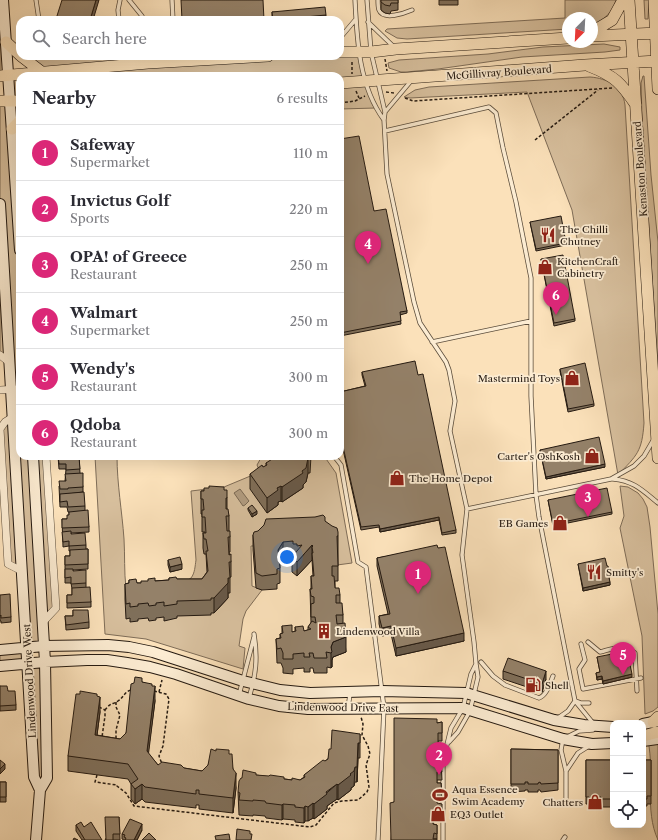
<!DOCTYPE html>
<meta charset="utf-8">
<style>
:root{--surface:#fff;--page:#f2f2f3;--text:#2b2b33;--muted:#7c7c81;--line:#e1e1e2;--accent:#db2777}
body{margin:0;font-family:"Libre Caslon Text",serif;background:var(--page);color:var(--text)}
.controls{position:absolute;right:12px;bottom:12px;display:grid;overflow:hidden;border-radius:8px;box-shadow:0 4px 16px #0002}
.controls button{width:36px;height:36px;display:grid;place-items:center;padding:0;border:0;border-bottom:1px solid var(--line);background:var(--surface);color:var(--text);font:20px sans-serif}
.compass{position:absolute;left:562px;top:12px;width:36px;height:36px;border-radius:50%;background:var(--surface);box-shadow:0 4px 16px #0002;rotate:204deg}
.you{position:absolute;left:287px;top:557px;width:14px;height:14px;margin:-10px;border:3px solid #fff;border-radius:50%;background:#1a73e8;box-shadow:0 0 0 6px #1a73e833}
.badge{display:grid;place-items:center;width:26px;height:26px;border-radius:50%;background:var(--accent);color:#fff;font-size:13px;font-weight:700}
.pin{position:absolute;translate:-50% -33px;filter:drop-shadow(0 1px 2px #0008)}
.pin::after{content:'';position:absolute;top:21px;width:14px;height:12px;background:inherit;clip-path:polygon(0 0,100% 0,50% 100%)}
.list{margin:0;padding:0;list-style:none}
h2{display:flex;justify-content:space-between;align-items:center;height:52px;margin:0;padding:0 16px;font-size:17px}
h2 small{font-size:13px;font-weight:400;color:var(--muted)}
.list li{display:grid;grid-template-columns:26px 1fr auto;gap:12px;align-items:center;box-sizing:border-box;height:56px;padding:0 16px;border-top:1px solid var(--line)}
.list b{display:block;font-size:15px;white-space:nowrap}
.list p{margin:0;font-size:13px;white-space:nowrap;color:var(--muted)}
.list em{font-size:13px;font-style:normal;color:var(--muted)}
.icon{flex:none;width:22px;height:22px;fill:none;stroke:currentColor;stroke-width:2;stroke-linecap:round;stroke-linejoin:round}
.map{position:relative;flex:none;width:658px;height:840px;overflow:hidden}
.search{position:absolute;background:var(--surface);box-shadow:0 4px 16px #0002;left:16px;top:16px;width:328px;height:44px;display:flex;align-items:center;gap:10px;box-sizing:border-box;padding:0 14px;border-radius:12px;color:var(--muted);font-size:15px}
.panel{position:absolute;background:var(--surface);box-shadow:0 4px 16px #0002;left:16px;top:72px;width:328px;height:388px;border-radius:12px}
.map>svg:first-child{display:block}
.green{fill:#d7bf9d;stroke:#7e6c57}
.water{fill:#b29d81;stroke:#7a6954}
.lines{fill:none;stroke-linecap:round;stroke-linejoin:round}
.lane-casing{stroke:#5a4c3b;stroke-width:5}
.street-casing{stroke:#5a4c3b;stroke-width:8}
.secondary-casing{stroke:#251a11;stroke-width:12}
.primary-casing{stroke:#251a11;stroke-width:12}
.path{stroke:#251a11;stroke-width:1.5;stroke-dasharray:3 2;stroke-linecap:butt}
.lane{stroke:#fcecd2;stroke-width:3.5}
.street{stroke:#fcecd2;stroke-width:7}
.secondary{stroke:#fcecd2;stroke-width:10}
.primary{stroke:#fbe1ba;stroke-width:11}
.wall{fill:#7f6f5a;stroke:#251a11}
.shaded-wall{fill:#685a4a;stroke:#251a11}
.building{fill:#948169;stroke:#251a11}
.labels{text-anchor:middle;stroke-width:3.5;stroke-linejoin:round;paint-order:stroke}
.street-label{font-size:10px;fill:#251a11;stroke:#fcecd2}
.poi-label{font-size:10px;fill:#251a11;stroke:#fcecd2;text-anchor:start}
</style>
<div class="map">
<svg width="658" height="840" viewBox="0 0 658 840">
<rect width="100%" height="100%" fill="#fbe1ba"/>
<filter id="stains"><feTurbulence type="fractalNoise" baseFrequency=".005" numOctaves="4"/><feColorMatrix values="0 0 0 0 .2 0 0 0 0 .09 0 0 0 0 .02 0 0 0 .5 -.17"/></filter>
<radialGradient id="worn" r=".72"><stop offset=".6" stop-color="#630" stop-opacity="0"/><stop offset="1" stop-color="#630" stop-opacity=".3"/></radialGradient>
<path class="green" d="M0,0L8,75L42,73L24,56H340L359,52L365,81L376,108L340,109V76H20V101H11L12,128L20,121V153L14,152V160L20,162V456H46L56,608L42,623L44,646L27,648L28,663L45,662L47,778L40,790L34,777L28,664L0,670V645L26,648L22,572L8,564L0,429L13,417L10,363L0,355V101H10L8,75L0,76Z
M565,0H616C612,14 604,19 592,26V18H568V29L407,39L397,38L385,31L387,29L565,18Z
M644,0H649L648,19H645Z
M604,44L620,47V50L605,52L522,57L438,69L406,72H401L389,68L388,63L399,60L488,54L543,47Z
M643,76H644L651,175L658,242V368L642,117L641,83Z
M590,77C607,78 623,87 625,105L644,423C642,452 637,455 618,475L572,210L527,92L410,98L404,97L415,90L429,87Z
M95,456H117C117,484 122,511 124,539C125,555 124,572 126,588C140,587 181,587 191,578C195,573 195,566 196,560L191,491L224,487L260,472L257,465L262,456H324L336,473L352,563L337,565L258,546H251L252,586L262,590L246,611L243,619L239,646L245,648L243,669L146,639L105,634Z
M620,486L628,487L638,493L643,499L647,507L650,527L658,614V707L653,711L645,714L642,636L620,528L624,516Z
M658,739V840C644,810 655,773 648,741Z"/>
<path class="water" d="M240,489L249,501L245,505L243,506L234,493Z"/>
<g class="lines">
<defs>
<path id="lane" d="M36,0L39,20
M129,0L142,16L143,20
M172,0L173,20
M355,0C357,41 359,86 384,120
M367,0L371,52L385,112L384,120L387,174L414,302L420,323L446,362L449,370L455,401L450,431L467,509L462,555L474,642L476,664L478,677L470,711L458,732L449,742
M378,0C378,3 378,7 379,10C383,21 405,13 412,10
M119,20L118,10L120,0
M368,22L394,47
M340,38L356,19
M385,112L411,81
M385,131L489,107L496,113L503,148L516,202L531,278V396L536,495L539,517L575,701L593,723
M432,342L531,321
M334,456L341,465L358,562L366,567L384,708L378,840
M613,479C634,481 642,490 658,503
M467,509L611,479L634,466L644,456L654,439
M588,642L600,652C612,649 625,643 635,653L637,691
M581,644L585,660L579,669L583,689L641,678
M481,662L493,676L505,685L539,698C547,695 550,683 553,676
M239,695L254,637
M249,698C256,674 258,659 254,634
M576,701L581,703H589
M348,708L350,694
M558,718L568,711L575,701
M566,771L578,753L589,746
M566,800V771L561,750L563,739L579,731L593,730
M443,840V761L451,728L463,708L471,674L476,664
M563,840L565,837"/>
<path id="street" d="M0,355L10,363
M0,390L20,389
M0,429L8,564L22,571
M0,429L5,422L13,417
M42,623L56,608L46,456"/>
<path id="secondary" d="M3,0L20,250
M0,204L34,777L40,790
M33,456L45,662L47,778L40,790L36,840
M0,650L44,646L108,645L129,647L153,652L243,681L280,690L310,693L382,691L466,693L554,720L584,725L613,727
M0,666L45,662L87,660H107L127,663L150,667L176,674L249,699L279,706L308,709L463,708L563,739L592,744L613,743
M643,724L658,721
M643,741L658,739"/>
<path id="primary" d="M629,0L658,458
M654,0L658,89
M592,32L612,20L623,0
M592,36L658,33
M6,42L20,55
M340,52H371L396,49L568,38
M21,56L43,73
M589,66C615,76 621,83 636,105
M0,76L148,63L268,56
M340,83L585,65L658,61
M0,101H20
M12,129L20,121
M653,722L658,717
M643,736L658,732"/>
</defs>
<use href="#lane" class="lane-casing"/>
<use href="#street" class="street-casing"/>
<use href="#secondary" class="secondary-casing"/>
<use href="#primary" class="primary-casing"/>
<path class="path" d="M385,59L387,71
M352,62V74
M356,91L359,98
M386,92L394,93
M405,98L413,101L612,88
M340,103L355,101L365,96
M535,140L598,90
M154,691L166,694L169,699L163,746L159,756L162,764
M159,692L162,680
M116,702V707L120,715L116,730V739
M99,707L105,710V716L102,737
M105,710C111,702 112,705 118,701C124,697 124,692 131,690
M97,775L95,782L117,785V786L126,793L134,806L310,827L316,825L334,803L342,801L358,800L367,792L369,787L366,765L370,754L368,746L362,735L363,724L361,717"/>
<use href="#lane" class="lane"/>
<use href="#street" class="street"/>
<use href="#secondary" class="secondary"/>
<use href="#primary" class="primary"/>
</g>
<path class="wall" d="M381,0H398V10L391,11L390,14L385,13L381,10Z
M439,0H458V5H439Z
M272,12L326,15V20H272Z
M340,139L374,211L407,311V313L400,315L401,324L340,336Z
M530,222L566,243V245L536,251Z
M541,259L575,319V321L554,326Z
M560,369L594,404V406L568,412L560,371Z
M362,372L456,530V533L442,535L439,520L380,532L379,527L361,530L340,436V392L365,386L362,375Z
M540,450L605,467L546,479Z
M57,456H66V457H79L80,473L83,487V492L68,494L85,506V511L89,527V532L71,533V534L86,545V549H88V569L73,570V571L86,583V587L91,602V607L67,608V595H72V589L71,583H65V556H70V551H69V546L63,547L62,519H67L69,515V512H68L67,507H60L59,486L65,481L66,469H59L58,456Z
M311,456L310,473H308L306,482L303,485V488L282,502L281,501L278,502V505L267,513L250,489V474L266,466V463Z
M224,490L227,498V509L229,516V531L230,537V552H229L231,562V577H230V593H228V598L214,613H211V615L177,616V618L164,621V617L156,618V620L149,621L148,618L138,619V621L130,622V618L126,619L125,599V584L129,583V580L137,583H141L155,581L169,580V578L177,579H202L207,572L206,554H204L203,548V533H205V532H202V514H201V491Z
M548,500L612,512V514L553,526Z
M248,508L257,514L252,517L248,510Z
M325,521L338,536V581H335V588L340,595V603L343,615V623L346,652L333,657L332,660V667L331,668L327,667V673H314L313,668H310V672H304V668L293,669V674L283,673V668L281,663H277L276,639L280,638V634H282V626L292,632H295V627L304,631L308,630V627L311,623L310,589H311V576H313L312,560L297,576L292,572V557L293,556L283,557L280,563V583L277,584V589L262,590L256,588L253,550V535Z
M438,548L464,641L396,656L391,634L382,636L379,624V616L388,614L377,566V558Z
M168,560L182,569L170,572L168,565Z
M578,564L607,566L610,573V576H609L610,585L583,591Z
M0,595L11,617V622L1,623V621H0Z
M73,610L89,622V628L66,630L65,616H73Z
M597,657L632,677L603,684L602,679L597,680L596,673L600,672Z
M503,671L546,679L542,692L503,679Z
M142,682L152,686L155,701L148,753L158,765L184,768L202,771L208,765L216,751L229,754L233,769L236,788L233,813L199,809V805H196V808L145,802L142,799L135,804L131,799V784L128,779L68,771V756L97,696L100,712L97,735L120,739L126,733Z
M0,686L8,691L16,705V710L0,711Z
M442,722V741H438L442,760L438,761V762H441L442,780H437V783H441L442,801H437V803L442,811V821H433V824L437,825V839L391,840L394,802L437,723Z
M360,734V758H358L357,782H355L354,786L351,788V790L338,800L337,799L327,806V809L314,819L313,818L308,821H305L304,823L295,822V820L283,819L282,820L266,818L265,816L253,815V816L239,815L238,792L256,775L292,780H300L304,777V775L328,759L331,749Z
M511,749L558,750V790L541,792L540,790H538V792H528V790H525V791L511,792Z
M586,760H613V805H612V807H601V805H598V807L589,806V804H586Z
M643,760H651V804H647V806H643Z
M0,782H6V802H0Z
M119,817L120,840H105Z
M76,825L84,827L102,840H82L76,831Z
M142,830L137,840H124L122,839V834Z"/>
<path class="shaded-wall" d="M96,0H99L93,20H90Z
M308,458V473L306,482L303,485V488L282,502V487L302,471Z
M605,464V467L546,479V477Z
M281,486V501L278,502V505L267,513V498L277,488Z
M257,511V514L252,517V514Z
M439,517V520L380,532V529Z
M283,542V557L278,565V550Z
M312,545V560L297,576V562Z
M182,564V569L170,572V567Z
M228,578V598L214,613V598Z
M610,582V585L583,591V588Z
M391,626V634L382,636V628Z
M464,633V641L396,656V648Z
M346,637V652L333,657L332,660V667L331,668V647L333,642Z
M546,671V679L542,692V684Z
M632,674V677L603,684V681Z
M602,676V679L597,680V677Z
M155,686V701L147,766V751Z
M100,697V712L95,750V735Z
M358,743V758L357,782V767Z
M442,753V760L438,761V754Z
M5,764V769L0,774V769Z
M355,767L354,786L351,788V790L338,800V785L350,774Z
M236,773V788L233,813V798Z
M142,784V799L135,804V789Z
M337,784V799L327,806V809L314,819V804Z
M313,803V818L308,821V807Z
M283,804V819L282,820V805Z
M305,806V821L304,823V808Z
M142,824V830L137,840H134Z"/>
<path class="building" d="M62,0H96L90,20L87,19V20H59L56,19Z
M181,0H263L264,20H182Z
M381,0H398V3H391L390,6L385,5L381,2Z
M325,7L326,15L273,20L272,12Z
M359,136L374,211L386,209L407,311L400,312L401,321L340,333V139Z
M561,216L566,243L536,249L530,222Z
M563,255L575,319L554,323L541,259Z
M415,361L418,375L423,374L456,530L442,533L439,517L380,529L379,525L361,527L340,433V392L366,386L362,372Z
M585,363L594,404L568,409L560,369Z
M599,437L605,464L546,477L540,450Z
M58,456H66V457H79L80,469L66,470V464H59Z
M277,456H310V458H308L306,468L302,471L303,473L282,487L281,486L277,488L278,490L267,498L250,474L262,465L263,467L267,465L266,463Z
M83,473V487L68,488V489H60L59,481H66L65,474Z
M209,486L224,487V490H227V498H226V509H228L229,516H226L227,531H230V537H228L229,555L231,554V562H229L230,578H228V583L214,598H211V600L177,601V604L164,606V602L156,603V605L149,606L148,603L138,604V606L130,607V603L126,604L125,584L129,583V580L136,579L137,583H141V581H148V579L155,578V581L169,580V578L176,577L177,579H202L208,571L206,551H208L206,539H204L203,533H206L205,517H202V510H204L203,499H201V491H204V488H209Z
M607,488L612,512L553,524L548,500Z
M84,492L85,506L68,507L67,501L60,502V494Z
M252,505L257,511L252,514L248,508Z
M88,510L89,527L62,528V519H67V515H69V512Z
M323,515L325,517V521L332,526L337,528L338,532V536H337L338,566H332V576H334L335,588H339L340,595H336V603H342L343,615H336L337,624L345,623L346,637L333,642L331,647L332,652L331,653L326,652L327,658H314L313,653H309L310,657H304V653L293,654V659H283V653L281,648L277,649L276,639L281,638L280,634L283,633L282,626L292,625V632L296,631L295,627L303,626L304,631L311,629L308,627L312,621L316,623L315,617H311V604L314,603V597L311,596L310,589H312L311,576H314L312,553H313L312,547L313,546L312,545L297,562L292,557L302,545L297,546V544H293V541L283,542L278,550L280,568L277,569V574L262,576L256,573L253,535L254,532L258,531L264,525L266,519L315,517Z
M71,531V534L85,533L86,545L69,546V541L63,542L62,532Z
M437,545L438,548L445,547L464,633L396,648L391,626L382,628L379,616L390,614L377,558Z
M88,549V564L65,565V556H70V550Z
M180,557L182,564L170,567L168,560Z
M605,558L607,566H608L610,573L608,574L610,582L583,588L578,564Z
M65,569H73V571L86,570V583L71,584V577L65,578Z
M90,587L91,602L67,603V595H72V588Z
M10,594L11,617L1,618V615L0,616V595Z
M73,610H88L89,622L66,625L65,616H73Z
M627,651L632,674L603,681L602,676L597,677L596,673L600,672L597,657Z
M508,658L546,671L542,684L503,671Z
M135,677L142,678V682L152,684V686H155L147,751L158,765L162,762L181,765L184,768L202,771L208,765L211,749L216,751V749L229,750V754H232L233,769L236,773L233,798L199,794V790H196V794L145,787L142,784L135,789L131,784L138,779L128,764L68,756L76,694H80V691L97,694V696L100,697L95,735L120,739L126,733L131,684L134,683Z
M0,686H7L8,691H15L16,705L0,706Z
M394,718L437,719V723L442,722V733H438V743H441L442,753L438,754V762H441L442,772H437V783H441L442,793H437V803L442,804V814L433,813V824L437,825V834L434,833L433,839H437V840H391L390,803L394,802Z
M332,730L360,734V743H358L357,767H355L354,771L350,774L351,775L338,785L337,784L326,792L327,794L314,804L313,803L308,807L305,806L304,808L295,807V805L283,804L282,805L266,803L265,801L253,800V801L239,800L240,793L238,792L239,781L241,778H242L243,770L256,773V775L269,776L270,775L284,777V779L292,780V778L300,780L305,777L304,775L323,760L325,761L328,759L329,749H331Z
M511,749L558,750V783L541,784L540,782L538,783V784H528V782H525V784H511Z
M0,760L5,764L0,769Z
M586,760H613V797H612V799H601V797H598V799H589V797H586Z
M643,760H651V796H647V799H643Z
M0,782H6V797H0Z
M105,817H119L120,834H113V840H106Z
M130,819L142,824L134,840H125L126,838L124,837L125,835L122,834Z
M81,822L84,827L91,822L102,840H85L76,825Z
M237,829L250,831V834H252L251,840H236Z
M149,833L156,840H142Z
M229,834L230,840H216L215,836Z
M74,838L78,840H73Z"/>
<defs>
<symbol id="restaurant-bare" viewBox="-9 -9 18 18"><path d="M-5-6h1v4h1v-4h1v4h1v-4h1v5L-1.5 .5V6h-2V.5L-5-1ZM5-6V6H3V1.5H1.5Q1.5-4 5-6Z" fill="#8f2418" stroke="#fcecd2" stroke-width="2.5" paint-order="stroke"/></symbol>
<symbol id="shop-bare" viewBox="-9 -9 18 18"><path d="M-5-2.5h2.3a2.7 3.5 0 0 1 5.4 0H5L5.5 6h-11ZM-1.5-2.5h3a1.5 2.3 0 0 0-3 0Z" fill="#8f2418" stroke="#fcecd2" stroke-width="2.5" paint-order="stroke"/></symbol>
<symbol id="building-bare" viewBox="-9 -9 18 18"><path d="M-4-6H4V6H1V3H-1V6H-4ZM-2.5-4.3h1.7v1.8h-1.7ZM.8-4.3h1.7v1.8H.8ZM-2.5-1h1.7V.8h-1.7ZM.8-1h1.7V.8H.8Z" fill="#8f2418" stroke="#fcecd2" stroke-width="2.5" paint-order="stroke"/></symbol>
<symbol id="fuel-bare" viewBox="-9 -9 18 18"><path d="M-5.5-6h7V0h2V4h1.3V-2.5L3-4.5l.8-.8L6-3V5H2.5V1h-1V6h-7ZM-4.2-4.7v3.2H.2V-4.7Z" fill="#8f2418" stroke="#fcecd2" stroke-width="2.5" paint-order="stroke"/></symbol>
<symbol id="stadium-bare" viewBox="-9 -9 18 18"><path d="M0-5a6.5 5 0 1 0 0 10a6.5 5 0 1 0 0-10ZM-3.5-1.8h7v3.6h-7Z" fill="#8f2418" stroke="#fcecd2" stroke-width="2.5" paint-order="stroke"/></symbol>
</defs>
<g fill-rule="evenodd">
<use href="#restaurant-bare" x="537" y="224" width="22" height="22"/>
<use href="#shop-bare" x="534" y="256" width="22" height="22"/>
<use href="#shop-bare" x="561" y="367" width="22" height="22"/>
<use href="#shop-bare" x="581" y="445" width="22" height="22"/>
<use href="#shop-bare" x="386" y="467" width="22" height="22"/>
<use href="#shop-bare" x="549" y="512" width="22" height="22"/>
<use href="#restaurant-bare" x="583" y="561" width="22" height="22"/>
<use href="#building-bare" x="313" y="620" width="22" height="22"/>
<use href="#fuel-bare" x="522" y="674" width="22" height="22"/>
<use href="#stadium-bare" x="429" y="784" width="22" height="22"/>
<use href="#shop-bare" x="584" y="791" width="22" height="22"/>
<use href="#shop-bare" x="427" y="803" width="22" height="22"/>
</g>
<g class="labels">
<g class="street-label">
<text transform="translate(499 72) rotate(-4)" y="4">McGillivray Boulevard</text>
<text transform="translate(640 169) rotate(-94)" y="4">Kenaston Boulevard</text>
<text transform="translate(29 681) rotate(-93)" y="4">Lindenwood Drive West</text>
<text transform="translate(343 707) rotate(1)" y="4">Lindenwood Drive East</text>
</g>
<g class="poi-label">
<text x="560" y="233">The Chilli<tspan x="560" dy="12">Chutney</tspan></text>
<text x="557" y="265">KitchenCraft<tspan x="557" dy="12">Cabinetry</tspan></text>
<text x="560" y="382" text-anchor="end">Mastermind Toys</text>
<text x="580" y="460" text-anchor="end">Carter's OshKosh</text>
<text x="409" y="482">The Home Depot</text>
<text x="548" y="527" text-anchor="end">EB Games</text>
<text x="606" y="576">Smitty's</text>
<text x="336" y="635">Lindenwood Villa</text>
<text x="545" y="689">Shell</text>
<text x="452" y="793">Aqua Essence<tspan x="452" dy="12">Swim Academy</tspan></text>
<text x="583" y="806" text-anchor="end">Chatters</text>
<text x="450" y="818">EQ3 Outlet</text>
</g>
</g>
<rect width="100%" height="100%" filter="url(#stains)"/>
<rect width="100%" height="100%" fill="url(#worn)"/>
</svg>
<div class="controls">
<button>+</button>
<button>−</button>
<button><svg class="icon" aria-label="locate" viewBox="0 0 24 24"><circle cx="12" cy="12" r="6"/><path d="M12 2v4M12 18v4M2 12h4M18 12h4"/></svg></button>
</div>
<svg class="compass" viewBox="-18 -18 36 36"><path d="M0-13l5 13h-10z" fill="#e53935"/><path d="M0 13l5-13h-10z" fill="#7c7c81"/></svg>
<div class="you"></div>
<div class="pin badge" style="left:418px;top:594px">1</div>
<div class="pin badge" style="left:439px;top:775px">2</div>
<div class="pin badge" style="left:588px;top:517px">3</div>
<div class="pin badge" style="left:368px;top:264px">4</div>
<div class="pin badge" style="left:623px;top:675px">5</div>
<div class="pin badge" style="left:556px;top:315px">6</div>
<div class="search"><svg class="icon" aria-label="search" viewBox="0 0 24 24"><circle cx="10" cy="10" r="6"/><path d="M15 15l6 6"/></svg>Search here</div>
<section class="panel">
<h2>Nearby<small>6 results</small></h2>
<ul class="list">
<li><span class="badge">1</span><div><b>Safeway</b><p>Supermarket</p></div><em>110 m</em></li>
<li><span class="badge">2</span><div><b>Invictus Golf</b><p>Sports</p></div><em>220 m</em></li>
<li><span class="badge">3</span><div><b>OPA! of Greece</b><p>Restaurant</p></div><em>250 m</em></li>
<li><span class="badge">4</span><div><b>Walmart</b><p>Supermarket</p></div><em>250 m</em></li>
<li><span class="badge">5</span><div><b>Wendy's</b><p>Restaurant</p></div><em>300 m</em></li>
<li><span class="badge">6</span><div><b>Qdoba</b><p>Restaurant</p></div><em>300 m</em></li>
</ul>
</section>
</div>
